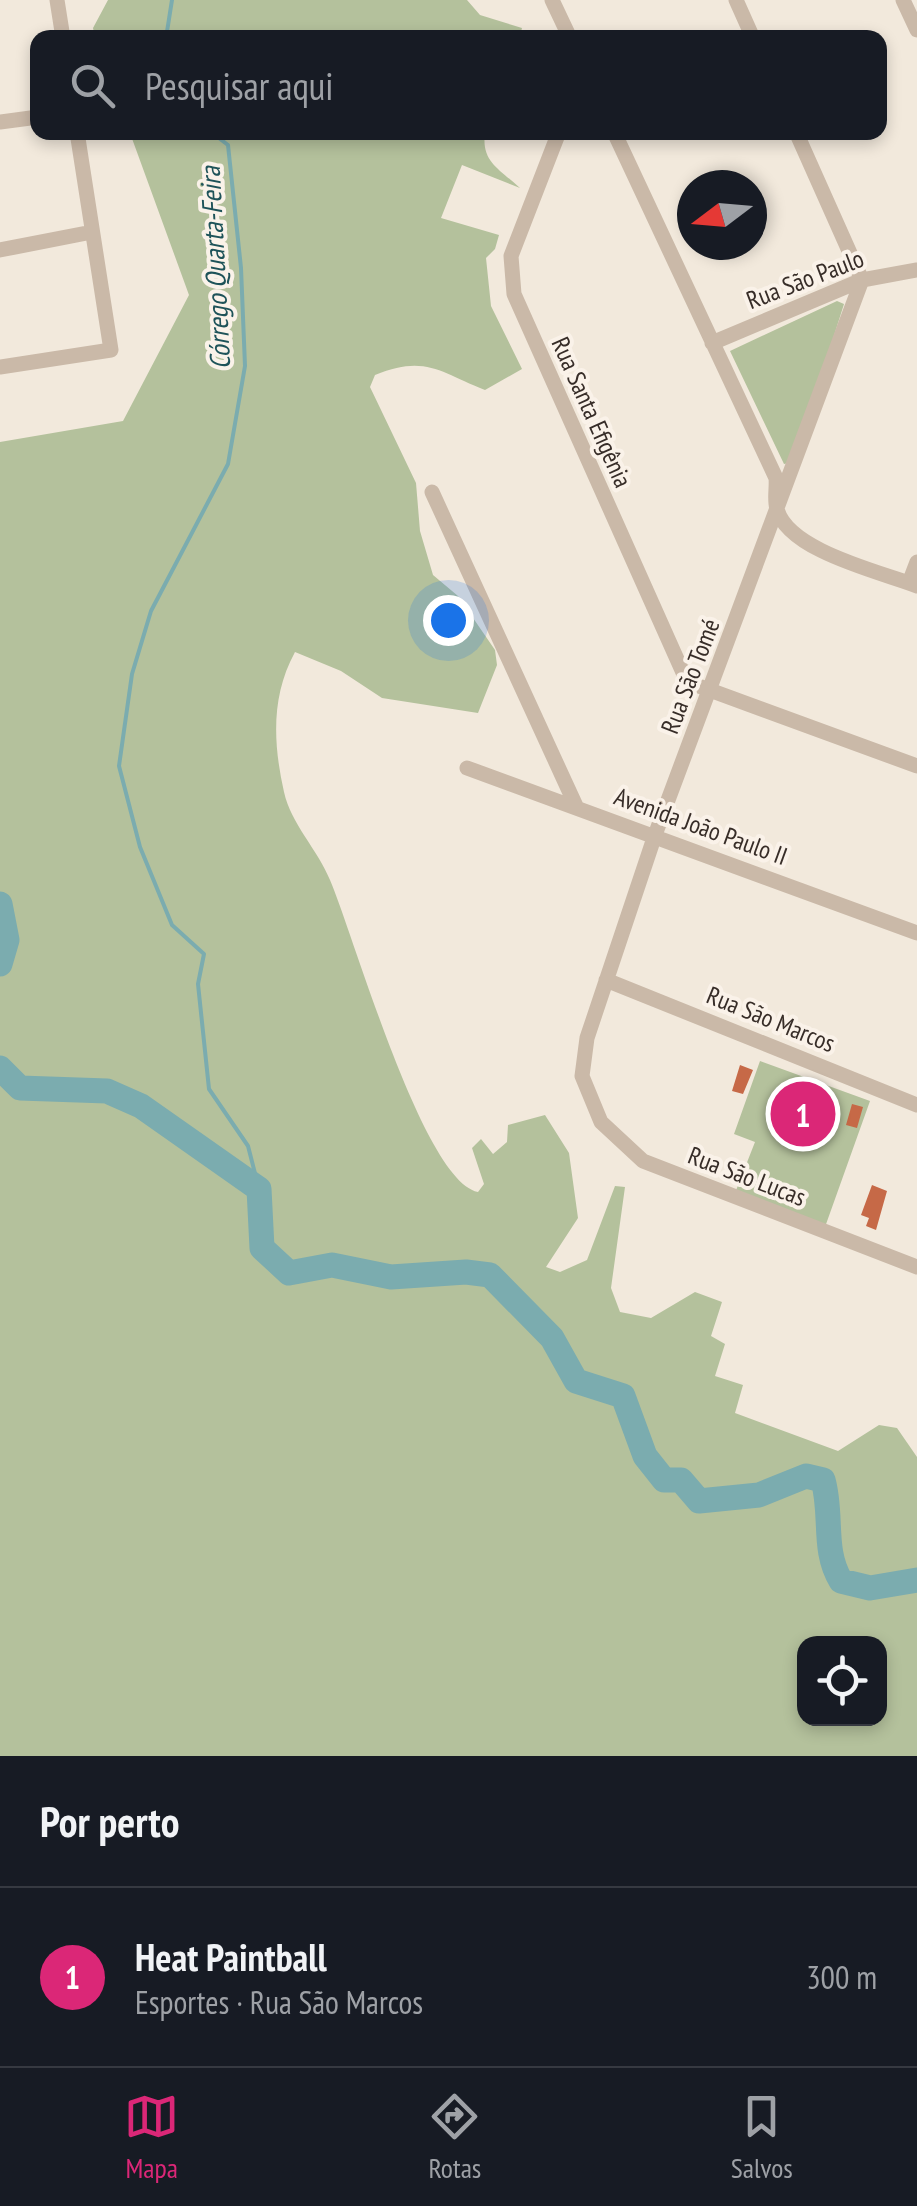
<!DOCTYPE html>
<html lang="pt">
<meta charset="utf-8">
<style>
:root{--surface:#171b24;--page:#20242c;--text:#f1f3f6;--muted:#9ea1a6;--line:#363941;--accent:#db2777}
body{margin:0;font-family:"PT Sans Narrow",sans-serif;background:var(--page);color:var(--text)}
.controls{position:absolute;right:30px;bottom:30px;display:grid;overflow:hidden;border-radius:20px;box-shadow:0 5px 15px #0003}
.controls button{width:90px;height:90px;display:grid;place-items:center;padding:0;border:0;border-bottom:2px solid var(--line);background:var(--surface);color:var(--text);font:50px sans-serif}
.compass{position:absolute;left:677px;top:170px;width:90px;height:90px;border-radius:50%;background:var(--surface);box-shadow:0 5px 15px #0003;rotate:254deg}
.you{position:absolute;left:448px;top:620px;width:35px;height:35px;margin:-25px;border:8px solid #fff;border-radius:50%;background:#1a73e8;box-shadow:0 0 0 15px #1a73e833}
.badge{display:grid;place-items:center;width:65px;height:65px;border-radius:50%;background:var(--accent);color:#fff;font-size:32px;font-weight:700}
.pin{position:absolute;translate:-50% -50%;border:5px solid #fff;box-shadow:0 2px 10px #0006}
.list{margin:0;padding:0;list-style:none}
h2{display:flex;justify-content:space-between;align-items:center;height:130px;margin:0;padding:0 40px;font-size:42px}
h2 small{font-size:32px;font-weight:400;color:var(--muted)}
.list li{display:grid;grid-template-columns:65px 1fr auto;gap:30px;align-items:center;box-sizing:border-box;height:180px;padding:0 40px;border-top:2px solid var(--line)}
.list b{display:block;font-size:38px;white-space:nowrap}
.list p{margin:0;font-size:32px;white-space:nowrap;color:var(--muted)}
.list em{font-size:32px;font-style:normal;color:var(--muted)}
.icon{flex:none;width:55px;height:55px;fill:none;stroke:currentColor;stroke-width:2;stroke-linecap:round;stroke-linejoin:round}
.map{position:relative;flex:none;width:917px;height:1756px;overflow:hidden}
.search{position:absolute;background:var(--surface);box-shadow:0 5px 15px #0003;left:30px;right:30px;top:30px;height:110px;display:flex;align-items:center;gap:25px;box-sizing:border-box;padding:0 35px;border-radius:20px;color:var(--muted);font-size:38px}
.sheet{height:310px;background:var(--surface)}
nav{display:flex;justify-content:space-around;align-items:center;box-sizing:border-box;height:140px;border-top:2px solid var(--line);background:var(--surface);font-size:28px;color:var(--muted)}
nav a{display:grid;justify-items:center;gap:5px}
nav .on{color:var(--accent)}
.map>svg:first-child{display:block}
.green{fill:#b4c19c;fill-rule:evenodd}
.lines{fill:none;stroke-linecap:round;stroke-linejoin:round}
.stream{stroke:#7bacaf;stroke-width:4}
.river{stroke:#7bacaf;stroke-width:25}
.building{fill:#c66947}
.minor{stroke:#cab9a8;stroke-width:15}
.labels{text-anchor:middle;stroke-width:8;stroke-linejoin:round;paint-order:stroke}
.street-label{font-size:25px;fill:#372d28;stroke:#faf2e9}
.water-label{font-size:28px;font-style:italic;fill:#1e5359;stroke:#faf2e9}
</style>
<div class="map">
<svg width="917" height="1756" viewBox="0 0 917 1756">
<rect width="100%" height="100%" fill="#f2e9dc"/>
<path class="green" d="M108,0H467L480,15L522,28L520,36L512,38L95,37L93,28Z
M130,133H485C481,162 500,169 520,188L462,165L441,218L499,235L495,249L486,258L491,306L522,369L485,390C441,373 426,354 375,375L370,387L416,483L420,531L433,575L458,596L495,650L497,665L478,713L382,698L341,671L295,652C271,696 273,743 284,792C291,824 318,850 330,880C354,936 423,1181 478,1192L484,1184L472,1148L481,1139L493,1154L507,1142L508,1125L545,1115L569,1153L578,1218L546,1267L560,1272L587,1260L615,1186L625,1187L611,1288L620,1312L651,1318L695,1292L722,1302L711,1336L725,1344L715,1376L743,1385L735,1413L838,1451L879,1425L897,1428L917,1457V1756H0V442L123,421L189,295ZM804,1644H880V1718H804Z
M837,301L844,304L794,462L784,464L730,351Z
M760,1061L870,1101L825,1227L735,1193L755,1142L734,1134Z"/>
<g class="lines">
<path class="stream" d="M166,38L172,0
M211,132L228,145L241,268L245,366L228,464L151,611L132,674L119,766L140,847L172,925L204,954L198,984L209,1089L248,1146L259,1189"/>
<path class="river" d="M0,904L7,940L0,964
M0,1068L20,1088L107,1091L141,1106L259,1189L262,1248L289,1273L332,1265L391,1277L466,1272L490,1275L552,1338L576,1381L623,1396L645,1456L664,1480H681L699,1501L759,1495L806,1476L823,1480C833,1515 822,1550 841,1581L870,1588L917,1580"/>
</g>
<path class="building" d="M740,1065L753,1070L743,1094L732,1091Z
M852,1104L863,1107L857,1128L846,1125Z
M872,1185L887,1191L876,1230L866,1226L869,1218L861,1215Z"/>
<g class="lines">
<path class="minor" d="M57,0L63,38
M552,0L570,38
M736,0L753,38
M903,0L917,30
M0,122L38,117
M559,132L511,256L514,294L685,677L696,685L917,766
M614,132L776,478C777,488 774,500 777,509C788,551 881,572 917,586
M796,132L862,280L655,835L587,1038L582,1076L601,1122L643,1161L917,1267
M0,250L92,232
M712,343L862,280L917,270
M0,367L111,350L77,132
M432,492L576,806
M909,583L917,562
M467,768L917,933
M606,980L917,1105"/>
</g>
<g class="labels">
<g class="street-label">
<text transform="translate(805 279) rotate(-21)" y="9">Rua São Paulo</text>
<text transform="translate(592 412) rotate(66)" y="9">Rua Santa Efigênia</text>
<text transform="translate(690 676) rotate(-69)" y="9">Rua São Tomé</text>
<text transform="translate(701 826) rotate(20)" y="9">Avenida João Paulo II</text>
<text transform="translate(771 1019) rotate(22)" y="9">Rua São Marcos</text>
<text transform="translate(747 1176) rotate(21)" y="9">Rua São Lucas</text>
</g>
<g class="water-label">
<text transform="translate(215 268) rotate(-93)" y="10">Córrego Quarta-Feira</text>
</g>
</g>
</svg>
<div class="controls">
<button><svg class="icon" aria-label="locate" viewBox="0 0 24 24"><circle cx="12" cy="12" r="6"/><path d="M12 2v4M12 18v4M2 12h4M18 12h4"/></svg></button>
</div>
<svg class="compass" viewBox="-18 -18 36 36"><path d="M0-13l5 13h-10z" fill="#e53935"/><path d="M0 13l5-13h-10z" fill="#9ea1a6"/></svg>
<div class="you"></div>
<div class="pin badge" style="left:803px;top:1114px">1</div>
<div class="search"><svg class="icon" aria-label="search" viewBox="0 0 24 24"><circle cx="10" cy="10" r="6"/><path d="M15 15l6 6"/></svg>Pesquisar aqui</div>
</div>
<section class="sheet">
<h2>Por perto<small></small></h2>
<ul class="list">
<li><span class="badge">1</span><div><b>Heat Paintball</b><p>Esportes · Rua São Marcos</p></div><em>300 m</em></li>
</ul>
</section>
<nav>
<a class="on"><svg class="icon" aria-label="map" viewBox="0 0 24 24"><path d="M3 6l6-2 6 2 6-2v14l-6 2-6-2-6 2zM9 4v14M15 6v14"/></svg>Mapa</a>
<a><svg class="icon" aria-label="directions" viewBox="0 0 24 24"><path d="M12 3l9 9-9 9-9-9zM9 14v-3h6M13 9l2 2-2 2"/></svg>Rotas</a>
<a><svg class="icon" aria-label="saved" viewBox="0 0 24 24"><path d="M7 4h10v16l-5-4-5 4z"/></svg>Salvos</a>
</nav>
